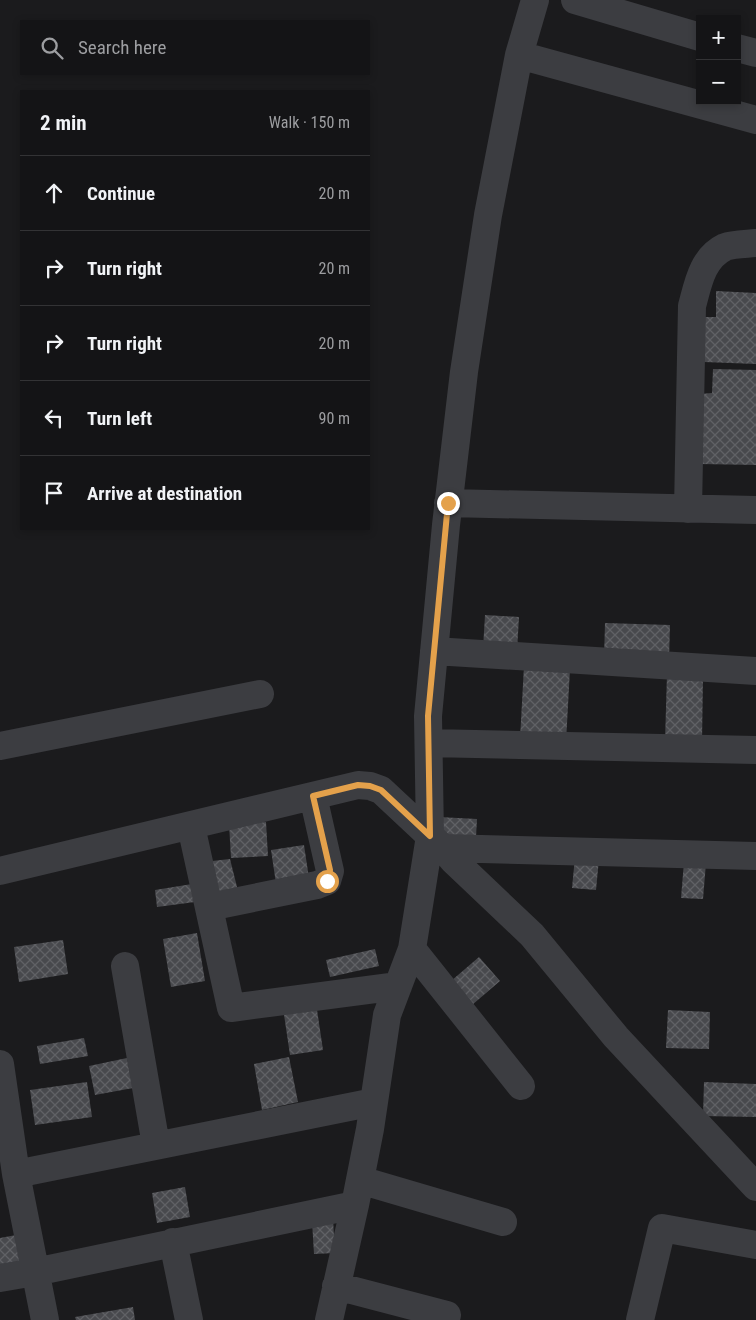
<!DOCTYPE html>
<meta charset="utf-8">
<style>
:root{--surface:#141416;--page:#1d1d1f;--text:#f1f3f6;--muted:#9d9ea1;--line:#333335}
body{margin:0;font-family:"Roboto Condensed",sans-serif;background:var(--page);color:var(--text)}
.controls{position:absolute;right:15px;top:15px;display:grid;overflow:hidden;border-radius:0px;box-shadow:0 2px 8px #0003}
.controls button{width:45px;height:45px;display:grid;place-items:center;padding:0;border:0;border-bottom:1px solid var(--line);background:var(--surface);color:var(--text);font:25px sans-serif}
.stop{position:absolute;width:15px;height:15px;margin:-11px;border:4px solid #e4a14b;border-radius:50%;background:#fff}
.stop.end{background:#e4a14b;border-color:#fff;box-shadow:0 1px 5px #0008}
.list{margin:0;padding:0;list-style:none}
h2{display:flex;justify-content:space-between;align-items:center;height:65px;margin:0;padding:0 20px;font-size:21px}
h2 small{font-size:16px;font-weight:400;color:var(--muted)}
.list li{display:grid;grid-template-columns:32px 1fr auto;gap:15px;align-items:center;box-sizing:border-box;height:75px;padding:0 20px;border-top:1px solid var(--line)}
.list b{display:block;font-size:19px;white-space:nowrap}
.list em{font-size:16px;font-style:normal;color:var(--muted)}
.icon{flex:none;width:28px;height:28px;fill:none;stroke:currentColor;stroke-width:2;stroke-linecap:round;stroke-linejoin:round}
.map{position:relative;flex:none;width:756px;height:1320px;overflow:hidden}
.search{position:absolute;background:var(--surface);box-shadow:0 2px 8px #0003;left:20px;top:20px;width:350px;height:55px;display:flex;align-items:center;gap:12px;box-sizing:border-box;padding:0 18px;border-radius:0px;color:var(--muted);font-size:19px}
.panel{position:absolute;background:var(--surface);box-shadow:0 2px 8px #0003;left:20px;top:90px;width:350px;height:440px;border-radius:0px}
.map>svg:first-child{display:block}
.building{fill:url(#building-cross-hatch)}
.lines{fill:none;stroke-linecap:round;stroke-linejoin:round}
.minor{stroke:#3c3d41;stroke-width:28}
.route{stroke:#e4a14b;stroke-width:6}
</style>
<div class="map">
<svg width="756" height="1320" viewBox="0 0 756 1320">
<defs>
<pattern id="building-cross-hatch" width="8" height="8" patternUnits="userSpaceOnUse" patternTransform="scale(1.25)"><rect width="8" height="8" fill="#48494d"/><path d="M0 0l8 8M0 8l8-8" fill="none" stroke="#606165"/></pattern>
</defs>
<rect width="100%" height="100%" fill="#1b1b1d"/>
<path class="building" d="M716,291L756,293V364L704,362L705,317H716Z
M713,369L756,370V465L699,464L700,394L712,393Z
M485,615L519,617L517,651L483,649Z
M605,623L670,625L669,661L604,659Z
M524,666L570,669L566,742L520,739Z
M667,674L703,676L702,742L665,741Z
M439,817L477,819L476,837L438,835Z
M266,822L268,856L231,858L229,824Z
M304,845L310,885L277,890L271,850Z
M575,857L599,859L596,890L572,888Z
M230,859L239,895L218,899L212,861Z
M684,862L706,863L703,899L681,898Z
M192,884L195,902L157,907L155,890Z
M197,933L205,981L171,987L163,939Z
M63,940L68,974L19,982L14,947Z
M375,949L379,966L330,977L326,960Z
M479,957L500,981L465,1011L444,987Z
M316,1003L323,1050L290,1055L283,1008Z
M668,1010L710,1012L709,1049L666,1048Z
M84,1038L88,1056L40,1064L37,1046Z
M289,1057L298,1102L262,1110L254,1064Z
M127,1058L133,1088L95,1095L89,1066Z
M87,1082L92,1117L35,1125L30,1090Z
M704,1082L756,1084V1117L703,1116Z
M185,1187L190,1217L157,1223L152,1193Z
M333,1219L335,1253L314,1254L312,1221Z
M16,1235L23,1270L0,1275V1238Z
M133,1307L135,1320H76L75,1317Z"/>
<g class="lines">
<path class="minor" d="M575,0L700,37
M737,48L756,53
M519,55L756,120
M448,503L756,510
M688,509L692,306C698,284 702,258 725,247C733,244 747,244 756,243
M434,651L756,671
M429,743L756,750
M0,746L260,694
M191,826L231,1008L398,986
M443,848L756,856
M0,871L358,785L370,786L381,790L443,848L453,860L532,935L616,1037L756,1187
M209,907L317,885L327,881L330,871L313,796
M412,949L521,1086
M125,966L156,1145
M0,1064L16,1174L45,1320
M16,1174L374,1102
M360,1180L503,1222
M173,1242L189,1320
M0,1278L35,1272L355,1205
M336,1286L447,1315
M329,1320L355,1205L370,1129L387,1015L412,949L430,836L428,716L446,525L464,372L488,215L519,55L535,0
M640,1320L662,1228L756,1245"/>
</g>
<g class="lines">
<path class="route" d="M327,881L330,870L313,796L358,785L370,786L381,790L430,836L428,716L448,503"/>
</g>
</svg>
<div class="controls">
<button>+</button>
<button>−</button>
</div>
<div class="stop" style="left:327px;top:881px"></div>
<div class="stop end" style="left:448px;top:503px"></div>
<div class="search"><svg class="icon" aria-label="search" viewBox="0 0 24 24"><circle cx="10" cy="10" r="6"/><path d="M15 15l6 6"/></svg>Search here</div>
<section class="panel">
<h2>2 min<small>Walk · 150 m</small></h2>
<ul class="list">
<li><svg class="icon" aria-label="ahead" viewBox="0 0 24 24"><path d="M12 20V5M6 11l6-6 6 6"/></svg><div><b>Continue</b></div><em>20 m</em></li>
<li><svg class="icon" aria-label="right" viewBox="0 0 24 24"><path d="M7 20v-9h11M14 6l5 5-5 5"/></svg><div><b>Turn right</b></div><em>20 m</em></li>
<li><svg class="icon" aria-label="right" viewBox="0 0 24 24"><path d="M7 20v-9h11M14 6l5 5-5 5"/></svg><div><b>Turn right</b></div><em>20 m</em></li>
<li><svg class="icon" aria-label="left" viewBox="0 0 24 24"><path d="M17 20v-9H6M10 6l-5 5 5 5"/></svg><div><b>Turn left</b></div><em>90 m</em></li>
<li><svg class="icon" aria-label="arrive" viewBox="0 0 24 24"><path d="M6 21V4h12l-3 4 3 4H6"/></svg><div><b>Arrive at destination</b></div></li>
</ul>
</section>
</div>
